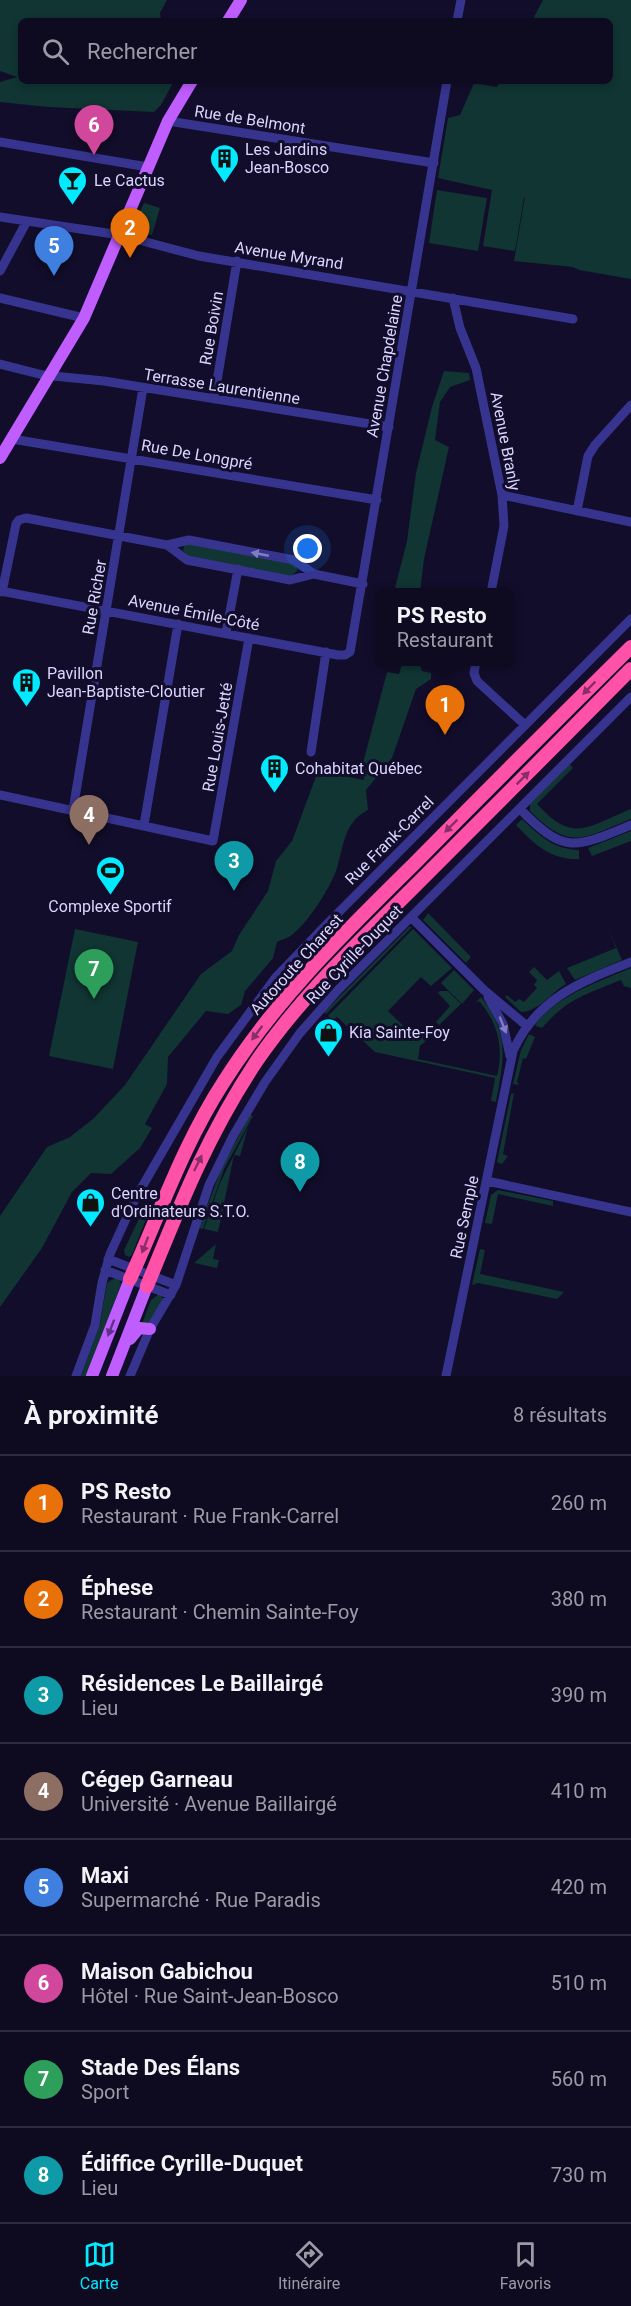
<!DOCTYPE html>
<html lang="fr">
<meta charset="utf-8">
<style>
:root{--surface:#0e0a20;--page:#171329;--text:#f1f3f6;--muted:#9b9aa5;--line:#2e2b3e;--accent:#02eaff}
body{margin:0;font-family:Roboto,sans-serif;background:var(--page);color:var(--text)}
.you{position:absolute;left:308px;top:549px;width:21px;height:21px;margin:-15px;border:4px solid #fff;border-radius:50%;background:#1a73e8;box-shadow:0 0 0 9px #1a73e833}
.badge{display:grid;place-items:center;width:39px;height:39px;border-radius:50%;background:var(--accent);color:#fff;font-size:20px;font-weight:700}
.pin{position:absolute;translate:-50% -50px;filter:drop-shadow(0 2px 3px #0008)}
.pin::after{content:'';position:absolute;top:32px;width:21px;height:18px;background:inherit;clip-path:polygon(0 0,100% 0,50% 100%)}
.popup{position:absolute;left:376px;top:588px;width:138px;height:78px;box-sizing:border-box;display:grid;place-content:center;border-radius:9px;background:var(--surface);filter:drop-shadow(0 2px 4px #0005);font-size:20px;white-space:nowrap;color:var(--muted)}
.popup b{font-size:22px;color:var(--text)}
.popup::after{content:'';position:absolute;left:50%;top:100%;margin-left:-12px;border:12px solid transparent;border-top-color:var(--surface)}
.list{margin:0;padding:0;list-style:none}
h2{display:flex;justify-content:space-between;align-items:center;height:78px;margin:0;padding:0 24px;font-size:26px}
h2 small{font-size:20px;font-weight:400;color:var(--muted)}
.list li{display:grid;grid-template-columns:39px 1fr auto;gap:18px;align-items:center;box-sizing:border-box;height:96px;padding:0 24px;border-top:2px solid var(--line)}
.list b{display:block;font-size:22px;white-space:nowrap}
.list p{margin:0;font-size:20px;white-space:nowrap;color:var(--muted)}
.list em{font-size:20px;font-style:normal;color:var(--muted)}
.icon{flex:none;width:33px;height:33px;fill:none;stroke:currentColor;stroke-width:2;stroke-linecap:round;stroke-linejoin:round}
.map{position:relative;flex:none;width:631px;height:1376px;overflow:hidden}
.search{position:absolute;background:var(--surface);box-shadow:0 3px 9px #0003;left:18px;right:18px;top:18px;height:66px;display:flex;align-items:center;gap:15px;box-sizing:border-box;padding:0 21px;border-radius:9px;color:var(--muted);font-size:22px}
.sheet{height:846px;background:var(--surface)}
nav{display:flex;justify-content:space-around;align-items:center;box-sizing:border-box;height:84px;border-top:2px solid var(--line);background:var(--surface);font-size:16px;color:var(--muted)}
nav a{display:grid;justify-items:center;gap:3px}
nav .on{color:var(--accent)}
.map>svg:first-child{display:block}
.green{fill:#103533}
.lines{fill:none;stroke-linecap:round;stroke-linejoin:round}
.minor{stroke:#36348e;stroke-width:9}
.major{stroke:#c05dff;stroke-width:12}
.highway{stroke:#ff51a8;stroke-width:14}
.oneway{fill:#807dc1}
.oneway2{fill:#882f69}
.oneway3{fill:#60318a}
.labels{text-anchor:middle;stroke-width:6;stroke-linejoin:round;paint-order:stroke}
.street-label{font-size:16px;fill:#dad6ff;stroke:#120d2a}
.poi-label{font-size:16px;fill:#dad6ff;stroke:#120d2a;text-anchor:start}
</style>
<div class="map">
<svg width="631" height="1376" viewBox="0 0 631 1376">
<rect width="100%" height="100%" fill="#120d2a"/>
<path class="green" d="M0,0H167L160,13L161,21H21V81H174L161,105L154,112L48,107L0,102V82L17,77L0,71Z
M543,0H631V279L579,270L573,267L514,261L525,197L524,198L515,251L483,246L492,190L438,178L448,118L460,115L474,83L497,87L500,81H610V21H532Z
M437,190L487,198L478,251L429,243Z
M144,203L160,208L152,235L136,231L134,224Z
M444,371L469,373L470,380L450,387L440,402L435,440L449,447L424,559L420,592H394L407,541L416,473L432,407Z
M188,543L291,563L296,565L297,571L291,576L188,556L183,551L184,546Z
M393,662H419L422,671L431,673V679L416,689L392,758L366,790L368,810C344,822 344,845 337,868C331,887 309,921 293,934C289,938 282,939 277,942L273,958L245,991L241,1005L228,1014L206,1011L168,1057L167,1084L145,1124L152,1128L140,1148L111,1174L91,1173L72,1192L42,1248L0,1307V1216L47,1147L70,1137L93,1119L125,1085L201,974L232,951L239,935L268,891L276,861L292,841L318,771L364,780L363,763L387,672L399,674L402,664Z
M570,764L573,768L537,804C574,844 586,827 631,809V819C583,838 571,852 530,811V804Z
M522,819C540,836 553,849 579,850V859C551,860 535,845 516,825Z
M631,831V841L592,856L588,848Z
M428,913L471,957L466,963L423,920Z
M607,926L622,960L575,980L567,968L616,948Z
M409,927H412L326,1014L324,1012Z
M75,929L138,942L113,1069L49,1056Z
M413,929L452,968L431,986L421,977L388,1011L417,1039L426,1030L432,1036L420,1046L418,1059L497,1076C504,1048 498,1023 479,1001L475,1003L481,997C510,1034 504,1059 496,1102L491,1101L495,1078L375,1052L337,1017L333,1020L328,1016Z
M534,967L547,980L559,971L566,984C552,992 538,1012 521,1012L505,997L507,995L515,1002L519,999L524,1002L537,988L534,985L537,980L529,972Z
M631,968V988L624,986L621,980C585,995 568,998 542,1028L536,1026L535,1024C560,994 596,983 631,968Z
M454,970L474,990L462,1004L441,983Z
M440,991H448L461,1004L439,1025L436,1022L450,1006L438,993Z
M529,1034L535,1037L526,1059L523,1058L517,1082L519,1085L513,1084L521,1050Z
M514,1093L503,1154L508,1156L502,1164L497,1162L511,1094Z
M250,1115L253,1116L224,1169L203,1229L199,1228L222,1167Z
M248,1127L240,1156L234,1155L218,1232L204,1229L220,1183Z
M498,1190L553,1201V1206L498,1194L492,1224L485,1223L491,1195Z
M146,1204L151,1206L132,1255L129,1257L125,1255L124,1250Z
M216,1244L213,1259L219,1260L217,1268L194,1263Z
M480,1249L485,1250L480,1274L564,1292L557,1299L478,1283L472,1285Z
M115,1278L119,1279L121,1284L87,1376H81L100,1324L107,1283Z
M159,1294L162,1297V1301L151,1325L142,1324L151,1300Z"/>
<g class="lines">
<path class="minor" d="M457,21L461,0
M168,121L434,163
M0,142L148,167
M0,217L120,235L199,256L573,319
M0,271L27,221
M0,298L84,318
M453,298L460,328L476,368L502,495L504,526L491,592
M0,364L43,375L104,381L389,427
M214,399L237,261
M12,439L377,500
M502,495L631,522
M577,511L588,456L595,445L631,405
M167,545L189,540L294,560L314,574L363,584
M0,591L338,655H345L350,652L447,81
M2,592L16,524L19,520L26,518L167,545L187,560L290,580L314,574
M226,633L238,569
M476,662L474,673L477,681L525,725
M311,752L326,652
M0,795L213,841L249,638
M520,809C565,855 575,848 631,825
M73,810L143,388
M144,825L178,624
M411,917L484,990L527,1026
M488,997L503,1024L510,1056
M487,1181L631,1212
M108,1259L176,1285
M105,1270L171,1295
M76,1376L95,1325L102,1283L110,1254L135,1199L217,1057L276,977L325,926L631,619
M130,1376L150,1329L176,1285L209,1185L233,1136L265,1082L300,1033L338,990L631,697
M446,1376L513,1051C537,998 580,982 631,962"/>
<path class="major" d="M228,21L241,0
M0,458L84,318L168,121L192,81
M130,1339L139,1328L150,1329
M92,1376L130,1279
M112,1376L147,1286"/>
<path class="highway" d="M130,1279C160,1213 183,1145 223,1083C275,1000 344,933 413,865C485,792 558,719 631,647
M147,1286C180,1205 207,1136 256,1062C301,996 360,941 417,884C488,813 560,741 631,669"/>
</g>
<defs><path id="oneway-solid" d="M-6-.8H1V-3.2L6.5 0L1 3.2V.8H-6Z" transform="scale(1.5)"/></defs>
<g class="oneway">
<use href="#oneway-solid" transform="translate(260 554) rotate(-169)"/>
<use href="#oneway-solid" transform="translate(503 1025) rotate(68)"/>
</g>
<g class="oneway2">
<use href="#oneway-solid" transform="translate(589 688) rotate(135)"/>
<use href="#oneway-solid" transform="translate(523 778) rotate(-45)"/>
<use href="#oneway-solid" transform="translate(451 826) rotate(135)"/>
<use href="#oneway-solid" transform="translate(257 1033) rotate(127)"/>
<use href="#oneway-solid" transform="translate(198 1163) rotate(-64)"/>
<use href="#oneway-solid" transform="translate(145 1245) rotate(111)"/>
</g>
<use class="oneway3" href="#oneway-solid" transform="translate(111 1328) rotate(111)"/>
<defs>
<symbol id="building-pin" viewBox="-11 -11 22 30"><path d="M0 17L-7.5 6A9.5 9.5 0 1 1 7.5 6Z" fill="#02eaff" stroke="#120d2a"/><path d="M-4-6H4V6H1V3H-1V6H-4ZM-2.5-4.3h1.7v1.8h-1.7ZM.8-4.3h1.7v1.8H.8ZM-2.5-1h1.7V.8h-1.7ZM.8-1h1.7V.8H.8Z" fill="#111"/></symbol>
<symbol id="bar-pin" viewBox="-11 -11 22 30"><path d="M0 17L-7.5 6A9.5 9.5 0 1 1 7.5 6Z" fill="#02eaff" stroke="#120d2a"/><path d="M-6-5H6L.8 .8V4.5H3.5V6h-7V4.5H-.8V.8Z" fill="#111"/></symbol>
<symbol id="stadium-pin" viewBox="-11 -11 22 30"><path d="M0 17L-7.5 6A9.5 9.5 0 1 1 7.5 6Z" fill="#02eaff" stroke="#120d2a"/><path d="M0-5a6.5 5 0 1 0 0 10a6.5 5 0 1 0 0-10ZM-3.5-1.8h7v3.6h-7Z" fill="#111"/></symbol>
<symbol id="shop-pin" viewBox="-11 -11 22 30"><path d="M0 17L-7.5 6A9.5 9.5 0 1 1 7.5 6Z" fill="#02eaff" stroke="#120d2a"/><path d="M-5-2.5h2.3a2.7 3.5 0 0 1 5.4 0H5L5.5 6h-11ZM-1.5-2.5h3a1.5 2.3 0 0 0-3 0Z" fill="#111"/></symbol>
</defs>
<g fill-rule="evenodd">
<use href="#building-pin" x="208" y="142" width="33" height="45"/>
<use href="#bar-pin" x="56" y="164" width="33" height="45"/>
<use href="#building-pin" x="10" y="666" width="33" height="45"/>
<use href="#building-pin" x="258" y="752" width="33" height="45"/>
<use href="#stadium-pin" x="94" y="854" width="33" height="45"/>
<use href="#shop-pin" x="312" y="1016" width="33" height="45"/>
<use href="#shop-pin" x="74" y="1186" width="33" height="45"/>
</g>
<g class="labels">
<g class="street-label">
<text transform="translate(250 119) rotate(9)" y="6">Rue de Belmont</text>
<text transform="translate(289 255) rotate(9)" y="6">Avenue Myrand</text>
<text transform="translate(211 328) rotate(-80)" y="6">Rue Boivin</text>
<text transform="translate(384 366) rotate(-80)" y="6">Avenue Chapdelaine</text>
<text transform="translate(222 386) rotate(9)" y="6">Terrasse Laurentienne</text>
<text transform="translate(506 441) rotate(79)" y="6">Avenue Branly</text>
<text transform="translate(197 454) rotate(10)" y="6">Rue De Longpré</text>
<text transform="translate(94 597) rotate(-80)" y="6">Rue Richer</text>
<text transform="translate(194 612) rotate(11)" y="6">Avenue Émile-Côté</text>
<text transform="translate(217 737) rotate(-80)" y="6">Rue Louis-Jetté</text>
<text transform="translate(389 840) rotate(-45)" y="6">Rue Frank-Carrel</text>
<text transform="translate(354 954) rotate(-46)" y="6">Rue Cyrille-Duquet</text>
<text transform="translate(296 964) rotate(-48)" y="6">Autoroute Charest</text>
<text transform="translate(464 1217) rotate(-78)" y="6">Rue Semple</text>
</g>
<g class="poi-label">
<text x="245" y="155">Les Jardins<tspan x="245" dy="18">Jean-Bosco</tspan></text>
<text x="94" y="186">Le Cactus</text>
<text x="47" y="679">Pavillon<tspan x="47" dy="18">Jean-Baptiste-Cloutier</tspan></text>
<text x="295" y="774">Cohabitat Québec</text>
<text x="110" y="912" text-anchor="middle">Complexe Sportif</text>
<text x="349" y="1038">Kia Sainte-Foy</text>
<text x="111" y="1199">Centre<tspan x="111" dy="18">d'Ordinateurs S.T.O.</tspan></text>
</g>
</g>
</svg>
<div class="you"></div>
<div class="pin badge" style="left:445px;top:735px;background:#e8710a">1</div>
<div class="popup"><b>PS Resto</b>Restaurant</div>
<div class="pin badge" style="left:130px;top:258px;background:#e8710a">2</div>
<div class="pin badge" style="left:234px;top:891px;background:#0f9aa8">3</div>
<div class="pin badge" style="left:89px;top:845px;background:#8d6e63">4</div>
<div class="pin badge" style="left:54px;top:276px;background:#3f7fe0">5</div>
<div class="pin badge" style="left:94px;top:155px;background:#d1479c">6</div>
<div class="pin badge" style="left:94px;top:999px;background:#2e9e5b">7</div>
<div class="pin badge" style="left:300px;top:1192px;background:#0f9aa8">8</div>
<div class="search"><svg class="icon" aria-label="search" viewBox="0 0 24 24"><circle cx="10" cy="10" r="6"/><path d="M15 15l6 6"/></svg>Rechercher</div>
</div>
<section class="sheet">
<h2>À proximité<small>8 résultats</small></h2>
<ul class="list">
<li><span class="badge" style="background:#e8710a">1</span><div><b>PS Resto</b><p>Restaurant · Rue Frank-Carrel</p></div><em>260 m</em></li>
<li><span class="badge" style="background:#e8710a">2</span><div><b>Éphese</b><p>Restaurant · Chemin Sainte-Foy</p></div><em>380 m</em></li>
<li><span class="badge" style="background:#0f9aa8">3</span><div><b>Résidences Le Baillairgé</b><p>Lieu</p></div><em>390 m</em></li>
<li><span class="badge" style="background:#8d6e63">4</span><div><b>Cégep Garneau</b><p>Université · Avenue Baillairgé</p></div><em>410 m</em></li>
<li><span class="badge" style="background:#3f7fe0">5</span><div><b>Maxi</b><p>Supermarché · Rue Paradis</p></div><em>420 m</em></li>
<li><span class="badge" style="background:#d1479c">6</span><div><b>Maison Gabichou</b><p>Hôtel · Rue Saint-Jean-Bosco</p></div><em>510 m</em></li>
<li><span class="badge" style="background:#2e9e5b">7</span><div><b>Stade Des Élans</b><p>Sport</p></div><em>560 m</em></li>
<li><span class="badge" style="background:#0f9aa8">8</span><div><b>Édiffice Cyrille-Duquet</b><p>Lieu</p></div><em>730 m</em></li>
</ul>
</section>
<nav>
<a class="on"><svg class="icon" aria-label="map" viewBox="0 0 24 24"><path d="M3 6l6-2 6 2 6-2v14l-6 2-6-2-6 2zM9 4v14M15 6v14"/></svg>Carte</a>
<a><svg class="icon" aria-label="directions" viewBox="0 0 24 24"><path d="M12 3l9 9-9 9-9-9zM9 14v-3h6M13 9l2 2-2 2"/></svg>Itinéraire</a>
<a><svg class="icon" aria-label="saved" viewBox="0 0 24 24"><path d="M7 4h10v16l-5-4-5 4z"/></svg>Favoris</a>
</nav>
